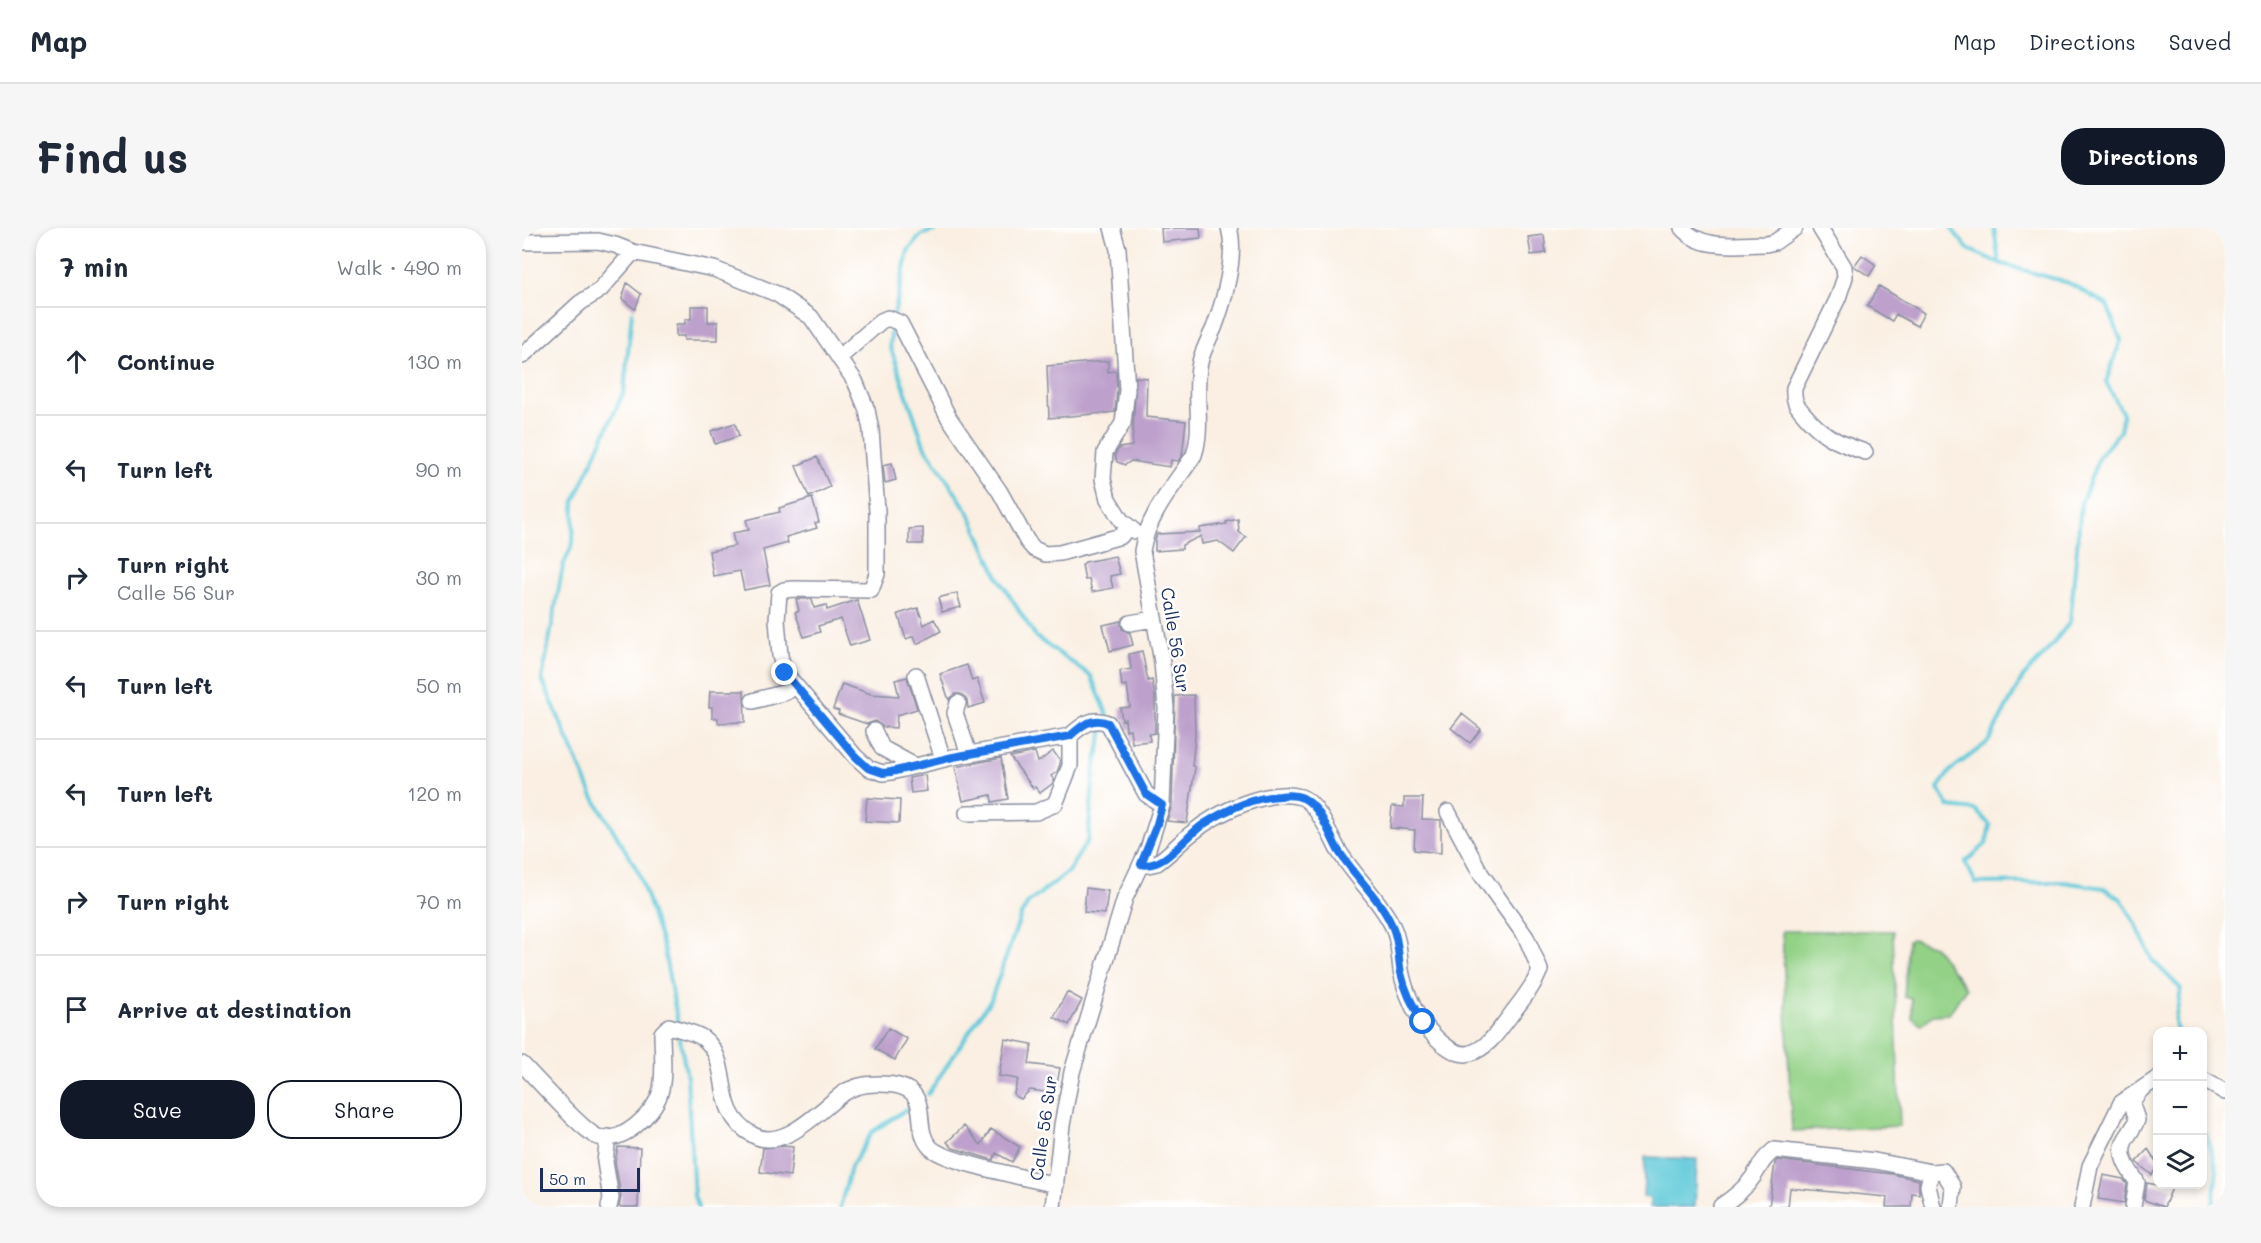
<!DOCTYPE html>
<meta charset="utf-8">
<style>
:root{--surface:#fff;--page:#f6f6f7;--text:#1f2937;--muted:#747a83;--line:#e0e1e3;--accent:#111827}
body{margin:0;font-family:Mali,sans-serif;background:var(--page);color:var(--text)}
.controls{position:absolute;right:18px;bottom:18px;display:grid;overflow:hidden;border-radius:12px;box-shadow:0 3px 9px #0003}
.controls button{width:54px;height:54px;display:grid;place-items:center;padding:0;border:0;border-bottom:2px solid var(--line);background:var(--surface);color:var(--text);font:30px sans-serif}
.scale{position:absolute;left:18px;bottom:15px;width:100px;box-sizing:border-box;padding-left:6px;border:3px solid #1b2f5e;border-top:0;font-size:16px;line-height:21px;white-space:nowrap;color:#1b2f5e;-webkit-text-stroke:4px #fff;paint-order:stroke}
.stop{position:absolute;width:18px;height:18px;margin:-14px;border:4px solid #1a73e8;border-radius:50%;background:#fff}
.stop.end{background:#1a73e8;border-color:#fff;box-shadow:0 2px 6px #0008}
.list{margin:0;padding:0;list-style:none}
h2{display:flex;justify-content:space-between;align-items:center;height:78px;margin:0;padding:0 24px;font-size:26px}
h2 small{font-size:20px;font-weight:400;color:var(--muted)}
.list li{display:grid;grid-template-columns:39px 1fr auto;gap:18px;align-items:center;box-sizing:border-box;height:108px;padding:0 24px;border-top:2px solid var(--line)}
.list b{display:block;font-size:22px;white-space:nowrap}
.list p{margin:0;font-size:20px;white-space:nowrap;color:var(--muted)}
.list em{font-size:20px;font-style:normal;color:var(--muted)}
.actions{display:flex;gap:12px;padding:18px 24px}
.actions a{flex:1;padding:14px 0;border:2px solid var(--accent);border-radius:24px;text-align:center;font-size:21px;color:var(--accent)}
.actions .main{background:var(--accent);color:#fff}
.icon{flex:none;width:33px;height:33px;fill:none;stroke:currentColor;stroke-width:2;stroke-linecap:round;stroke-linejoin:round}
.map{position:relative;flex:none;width:1703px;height:979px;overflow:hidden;border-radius:24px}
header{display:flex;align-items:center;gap:36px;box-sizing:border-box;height:84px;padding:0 30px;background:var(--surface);border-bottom:2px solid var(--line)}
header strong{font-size:28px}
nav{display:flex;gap:33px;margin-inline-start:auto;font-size:21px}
.intro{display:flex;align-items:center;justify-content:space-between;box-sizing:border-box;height:144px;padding:0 36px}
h1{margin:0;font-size:42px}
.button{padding:15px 27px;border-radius:24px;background:var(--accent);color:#fff;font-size:21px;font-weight:700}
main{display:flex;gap:36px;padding:0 36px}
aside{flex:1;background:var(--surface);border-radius:24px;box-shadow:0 3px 9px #0003}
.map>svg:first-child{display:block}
.green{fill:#93d186;stroke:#578072;stroke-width:1.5}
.water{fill:#5fc9d9;stroke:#3d7c9c;stroke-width:1.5}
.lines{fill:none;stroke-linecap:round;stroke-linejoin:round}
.stream{stroke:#5fc9d9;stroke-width:4}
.building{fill:#bda1cc}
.minor-casing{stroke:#8a8fa0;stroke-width:18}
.minor{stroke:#fff;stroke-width:15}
.route{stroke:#1a73e8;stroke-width:8}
.labels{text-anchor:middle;stroke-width:5;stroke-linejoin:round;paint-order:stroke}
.street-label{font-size:18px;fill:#1b2f5e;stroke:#fff}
</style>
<header>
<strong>Map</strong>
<nav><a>Map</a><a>Directions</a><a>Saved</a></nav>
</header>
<div class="intro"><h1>Find us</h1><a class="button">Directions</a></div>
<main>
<aside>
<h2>7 min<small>Walk · 490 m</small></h2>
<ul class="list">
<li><svg class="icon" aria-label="ahead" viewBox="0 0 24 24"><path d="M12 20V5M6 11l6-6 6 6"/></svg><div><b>Continue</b></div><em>130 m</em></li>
<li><svg class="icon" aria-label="left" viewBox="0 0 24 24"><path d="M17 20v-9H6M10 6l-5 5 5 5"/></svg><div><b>Turn left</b></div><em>90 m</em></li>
<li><svg class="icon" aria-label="right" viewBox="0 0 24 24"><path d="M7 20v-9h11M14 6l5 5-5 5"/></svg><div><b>Turn right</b><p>Calle 56 Sur</p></div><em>30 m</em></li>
<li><svg class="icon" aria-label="left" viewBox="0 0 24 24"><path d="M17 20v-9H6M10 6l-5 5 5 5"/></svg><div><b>Turn left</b></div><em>50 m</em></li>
<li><svg class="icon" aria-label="left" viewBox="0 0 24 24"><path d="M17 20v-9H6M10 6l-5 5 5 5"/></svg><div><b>Turn left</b></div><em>120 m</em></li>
<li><svg class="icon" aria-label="right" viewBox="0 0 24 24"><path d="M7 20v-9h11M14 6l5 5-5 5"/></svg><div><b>Turn right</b></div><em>70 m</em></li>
<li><svg class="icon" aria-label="arrive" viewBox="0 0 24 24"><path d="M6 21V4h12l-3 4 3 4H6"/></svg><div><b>Arrive at destination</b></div></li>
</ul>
<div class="actions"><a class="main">Save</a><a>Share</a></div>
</aside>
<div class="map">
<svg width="1703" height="979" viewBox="0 0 1703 979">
<rect width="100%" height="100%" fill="#fff"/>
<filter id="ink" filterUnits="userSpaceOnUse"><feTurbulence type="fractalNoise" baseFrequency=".0167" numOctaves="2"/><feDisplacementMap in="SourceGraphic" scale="12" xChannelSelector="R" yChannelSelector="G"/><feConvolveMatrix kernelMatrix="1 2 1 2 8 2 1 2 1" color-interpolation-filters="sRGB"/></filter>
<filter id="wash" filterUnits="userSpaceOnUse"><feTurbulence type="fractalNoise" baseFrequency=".008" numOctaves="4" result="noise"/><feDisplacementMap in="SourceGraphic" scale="24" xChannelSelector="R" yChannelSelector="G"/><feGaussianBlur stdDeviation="1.35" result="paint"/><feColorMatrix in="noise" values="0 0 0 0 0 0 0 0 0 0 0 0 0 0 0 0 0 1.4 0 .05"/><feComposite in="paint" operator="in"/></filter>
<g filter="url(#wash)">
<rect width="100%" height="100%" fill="#faefe2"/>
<path class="green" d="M1260,703H1371L1378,898L1270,903Z
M1391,711L1412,718L1444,760L1427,786L1411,787L1399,797L1390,790V771L1382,769L1386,712Z"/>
<path class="water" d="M1123,929L1175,931L1173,979H1128V970L1121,969Z"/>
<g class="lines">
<path class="stream" d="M1429,0L1446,21L1477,35L1547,55L1585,77L1599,112L1584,154L1601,186L1598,203L1577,229L1559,276L1548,394L1522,427L1501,449L1466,514L1429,542L1416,560L1427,579L1454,582L1468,597L1464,616L1443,634L1454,655L1541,654L1582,660L1599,671L1614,696L1630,732L1659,761L1653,793L1655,804
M1472,0L1477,35
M110,84L102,163L52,274L51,315L41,338L20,451L70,567L116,643L142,722L156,796
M372,87L386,23L399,7L419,0
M370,97L368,118L402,217L447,285L477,351L514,409L569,448L586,488
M157,807L165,849L172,968L176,979
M406,866L469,771L499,687L506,675L546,644L566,612L572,543L582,498
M1680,904L1684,906L1695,941L1691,979
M318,979L329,939L350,904L386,880"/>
</g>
<g id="blocks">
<path class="building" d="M639,0H678L679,10L640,14Z
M1022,7L1024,25L1009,27L1006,9Z
M1340,27L1354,37L1347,48L1332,38Z
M105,55L119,66L113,81L100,71Z
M1357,58L1402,85L1395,98L1374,86L1370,93L1345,78Z
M169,78H186V94H196V112H162V108H154V96H163V91H169Z
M586,133V144L594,143L595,162L593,184L527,190L525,138Z
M614,149L625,150L624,189L664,193L660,228L656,233L649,232L648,239L609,233L603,237L595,234L593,227L597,220L610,218Z
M213,195L217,208L193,216L189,203Z
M295,229L308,259L287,269L274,238Z
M370,235L374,252L363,255L361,237Z
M290,270L297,294L293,295L295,300L264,309L266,315L241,322L248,357L222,362L218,343L191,348L187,323L213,318L210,305L227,302L224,292L258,284L257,280Z
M716,291L717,304L724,309L712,325L696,313L680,316L679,308L660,317V321L633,323V312L635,306L678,304V300L705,296L704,294Z
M401,300V316H387V301Z
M593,328L598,346L588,348L591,360L570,364L567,351L563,352L560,337L563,334Z
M435,365L439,379L420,384L416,370Z
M274,371H290L292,380L304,377L305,382L335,372L348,412L328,418L319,391L296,398L298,404L282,409L273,384L277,383Z
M396,380L402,397L412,391L419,403L395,416L392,408L384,411L376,386Z
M599,393L600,401L608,405L611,417L588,423L581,397Z
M620,423L626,453L630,452L633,468V505L627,506L628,513L610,515L608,501L604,502L603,491L600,492L598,480L608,479L605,457L600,458L598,443L609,441L607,426Z
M445,437L450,453L455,451L463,475L446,480L445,472L439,466H433L427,472L418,446Z
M385,449L395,481L375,487L374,500L361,499L353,493L345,496L316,486L317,483L311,481L320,456L349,466L377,468L373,452Z
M188,463H222L223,494L196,495V490H190V479H187Z
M672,467L673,508L670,538L673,539L665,595L645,593L650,577L653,468Z
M940,486L959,501L948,515L929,500Z
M531,523L538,532V536L535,544L529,548L532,552L530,556L518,565L513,559L511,560L488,529L513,524L516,534Z
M479,530L486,571L470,574L469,567L441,573L433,539Z
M403,547L405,563L389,565L387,550Z
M345,570L378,572L377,595L343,593Z
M882,570H901L900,591L919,592V625L892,622L893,602L868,600L870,578L882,579Z
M564,660L586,663L583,686L562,684Z
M545,764L560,772L547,797L532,789Z
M366,800L385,811L373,832L353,821Z
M483,811L510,816L507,836L538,840L534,862H532L531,865L508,862L499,871L493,868L492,865L496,851L477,848Z
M442,898L459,917L469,901L498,919L490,934L474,925L471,932L431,920L425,914Z
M261,918L271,919L268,948L238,944L241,920Z
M96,919L118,920L116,979H97L99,968L93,934Z
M1626,921L1635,935V939L1630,947L1614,934Z
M1255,932L1370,946L1397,952V966L1390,965L1389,979H1364L1365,969L1268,960L1266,979H1247L1253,935Z
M1581,947L1601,951L1605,956L1602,975L1576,971Z
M1625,955L1650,960L1642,979L1622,972Z"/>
</g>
</g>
<g filter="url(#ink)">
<use href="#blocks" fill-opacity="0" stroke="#8a8fa0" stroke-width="1.5"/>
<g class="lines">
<defs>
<path id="minor" d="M590,0L596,21L605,162L601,195L583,224L581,251L586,271L599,292L612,303
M1160,0C1180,23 1216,16 1244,16L1253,14L1273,0
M1298,0L1322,39L1323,49L1316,70L1272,160C1271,173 1274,177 1282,186C1300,208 1316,215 1343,224
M0,14L76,13L93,17L111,24L192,41L255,66L289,89L333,153L345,182L349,202L355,283V346L349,362L271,361L262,362L257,365L255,392L258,428L263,445L333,528L346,540L361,545L369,544L431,529L548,508V538L533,576L514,584L445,585
M0,128L58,75L78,62L111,24
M318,129L359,93L366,90L378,95L427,190L478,264L505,313L512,321L523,326L538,325L599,308L606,298
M608,395L631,391
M394,447L421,531
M231,473L264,464L273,459
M436,475L433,485L447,526
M352,503L360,520L393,538
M548,508C559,498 570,488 586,495L624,566L640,577
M619,636L626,637L635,635C648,626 658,614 670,605C694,585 747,559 779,569C794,574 808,606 815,620C831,647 856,669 870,697C877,711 877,727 879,742C881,754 885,765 890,776C897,794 928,832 949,825C967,819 977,802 988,788C999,773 1011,760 1018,742L1004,709L959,646L926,584
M0,836C15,851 60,903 76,909C99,917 132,886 138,865C143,849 140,823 140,805L147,798C158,802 173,804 181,810C213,835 187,883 231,907C261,924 297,883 320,866C330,859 342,856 354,856C418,854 387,897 408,919C421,934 510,951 534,957
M1680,851L1703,864
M86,909L83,934L89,970L87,979
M1199,978C1211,970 1223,961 1231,949C1240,936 1239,933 1252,922L1353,933L1409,944
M531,979L540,897L550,844L603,670L626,621L640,577L644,480L640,434L620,323C625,288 653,256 672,227C682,197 671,165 678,134C681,122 687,111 692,100C702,74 715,26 707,0
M1411,979L1406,958L1409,944L1421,943L1431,959L1429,979
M1560,979L1568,938L1599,875L1636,850
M1611,979L1615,954C1606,941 1594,925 1605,909C1609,903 1612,899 1615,892C1611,877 1606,877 1618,863"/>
</defs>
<use href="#minor" class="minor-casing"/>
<use href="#minor" class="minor"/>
</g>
</g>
<g class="lines" filter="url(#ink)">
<path class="route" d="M263,445L333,528L346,540L361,545L369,544L431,529L548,508C559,498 570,488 586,495L624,566L640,577L635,596L619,636C643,642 664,607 682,596C704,582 732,569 758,568C765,567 774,567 781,570C799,579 807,606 816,622C833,649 859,671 871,700C877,714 876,730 879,745C883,763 891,779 901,794"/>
</g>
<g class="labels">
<g class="street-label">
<text transform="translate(653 412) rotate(81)" y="6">Calle 56 Sur</text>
<text transform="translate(522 900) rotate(-82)" y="6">Calle 56 Sur</text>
</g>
</g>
</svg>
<div class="controls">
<button>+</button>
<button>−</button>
<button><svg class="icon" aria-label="layers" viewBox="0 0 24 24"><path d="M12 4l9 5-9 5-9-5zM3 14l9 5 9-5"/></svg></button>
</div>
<div class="scale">50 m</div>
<div class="stop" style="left:901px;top:794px"></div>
<div class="stop end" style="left:263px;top:445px"></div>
</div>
</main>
